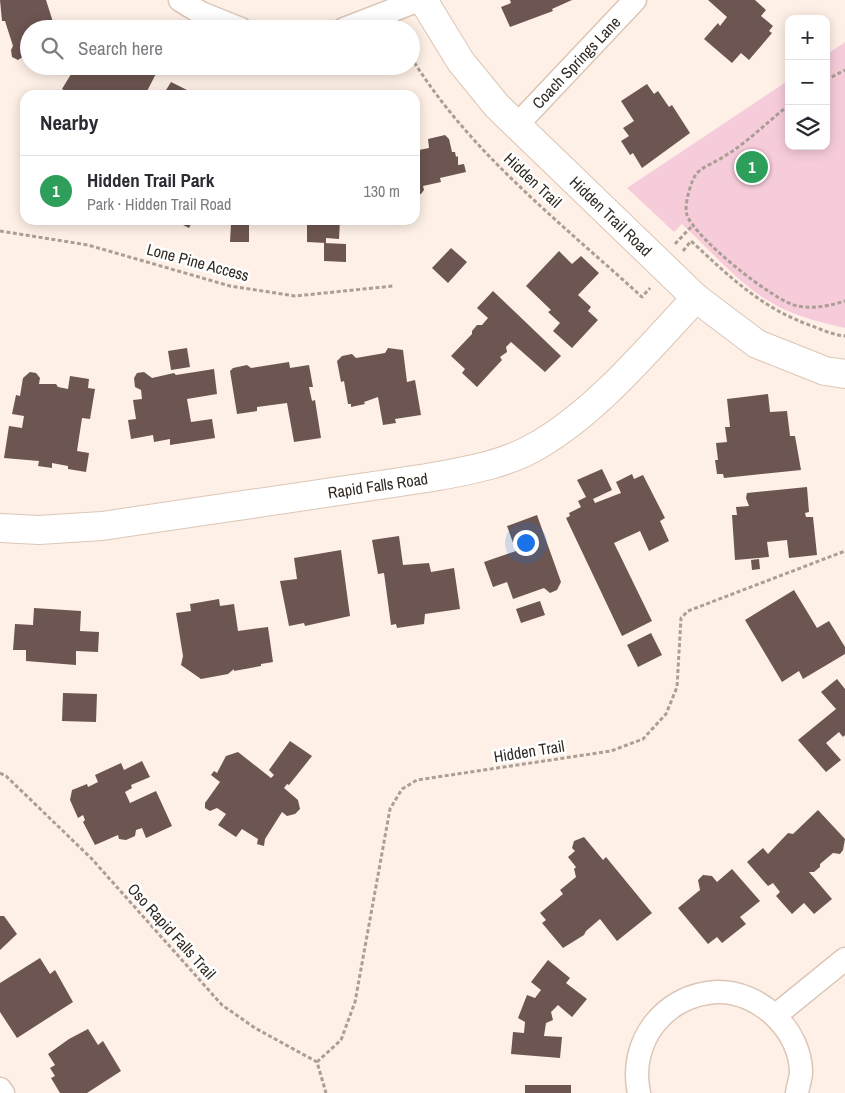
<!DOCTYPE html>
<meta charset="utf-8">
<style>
:root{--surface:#fff;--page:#f7f7f7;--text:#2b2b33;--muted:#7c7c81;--line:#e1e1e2;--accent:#204fbd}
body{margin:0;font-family:"Archivo Narrow",sans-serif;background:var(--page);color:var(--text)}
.controls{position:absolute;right:15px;top:15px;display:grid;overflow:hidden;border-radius:10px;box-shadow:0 2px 12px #0003}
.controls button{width:45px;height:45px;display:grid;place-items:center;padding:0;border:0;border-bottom:1px solid var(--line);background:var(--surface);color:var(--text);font:25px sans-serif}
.you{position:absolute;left:525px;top:542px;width:18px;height:18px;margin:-12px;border:4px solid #fff;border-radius:50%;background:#1a73e8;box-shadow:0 0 0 8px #1a73e833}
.badge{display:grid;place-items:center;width:32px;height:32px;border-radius:50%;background:var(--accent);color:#fff;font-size:16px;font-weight:700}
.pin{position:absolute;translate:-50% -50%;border:2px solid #fff;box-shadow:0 1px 5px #0006}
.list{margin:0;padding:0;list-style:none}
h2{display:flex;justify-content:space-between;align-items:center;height:65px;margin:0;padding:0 20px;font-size:21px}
h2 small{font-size:16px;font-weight:400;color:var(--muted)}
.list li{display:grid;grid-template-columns:32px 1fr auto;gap:15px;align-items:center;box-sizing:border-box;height:70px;padding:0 20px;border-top:1px solid var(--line)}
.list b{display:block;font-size:19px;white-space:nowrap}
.list p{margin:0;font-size:16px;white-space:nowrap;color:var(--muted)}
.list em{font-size:16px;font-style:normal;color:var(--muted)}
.icon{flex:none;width:28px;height:28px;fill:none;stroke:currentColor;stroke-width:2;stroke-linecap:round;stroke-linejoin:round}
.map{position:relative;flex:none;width:845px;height:1093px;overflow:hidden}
.search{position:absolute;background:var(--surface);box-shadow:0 2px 12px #0003;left:20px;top:20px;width:400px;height:55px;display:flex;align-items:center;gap:12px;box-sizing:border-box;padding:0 18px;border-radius:28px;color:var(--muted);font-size:19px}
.panel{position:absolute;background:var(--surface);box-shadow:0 2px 12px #0003;left:20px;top:90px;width:400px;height:135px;border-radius:15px}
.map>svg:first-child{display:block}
.green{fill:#f7ccda}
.building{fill:#6d5551}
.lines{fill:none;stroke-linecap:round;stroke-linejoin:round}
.minor-casing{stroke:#dcc6b6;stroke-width:25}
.tertiary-casing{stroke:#dcc6b6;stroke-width:30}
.path{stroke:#aa9e95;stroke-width:3;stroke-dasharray:4 2.5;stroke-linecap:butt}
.minor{stroke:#fff;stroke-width:22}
.tertiary{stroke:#fff;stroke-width:28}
.labels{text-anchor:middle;stroke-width:5;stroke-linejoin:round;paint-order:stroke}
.street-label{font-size:16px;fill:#322a23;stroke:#fff}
</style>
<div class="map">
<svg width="845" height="1093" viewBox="0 0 845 1093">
<rect width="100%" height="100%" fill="#fef0e6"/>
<path class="green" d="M845,42V328C823,323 799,317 779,307C742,288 712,252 682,224L674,232L627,188L789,80V146H826V55Z"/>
<path class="building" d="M0,0H46L53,22L64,29H29V53L18,60L12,57L11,50L13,46L5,21H2Z
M510,0H572L552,9L553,11L510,27L501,7L511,3Z
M708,0H755L766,10L761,16L773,26L769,31L772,33L749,60L741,53L732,63L704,39L718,23L720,26L727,17Z
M76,66H160L145,95H71L62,89Z
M171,82L189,91L187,95H163Z
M647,84L654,94L658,91L669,107L672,105L690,133L642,168L633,153L630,155L621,141L629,136L623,128L634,121L621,101Z
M445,135L449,139L452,152H455L456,157L458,156V165L464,164L466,172L440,178L441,182L423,186L424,190L421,194L415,196V147H418L419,150L429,148L428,139Z
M173,220H193L189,228Z
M290,220H340L339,239L326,238V243L307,242V224H290Z
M231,224H249V242H230Z
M324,243L346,244V262L324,261Z
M451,248L467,262L448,283L432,268Z
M559,251L572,264L581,256L599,273L578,295L591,307L588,311L598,320L572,348L553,331L560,323L548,312L551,310L526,286Z
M493,291L561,356L545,372L511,342L506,347L507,352L500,357L502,360L477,387L462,373L465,369L451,356L472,334V331L477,325H482L488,318L477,308Z
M187,348L190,367L171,370L168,351Z
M388,348L403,350L407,382L415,380L421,415L395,419L396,423L383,425L378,397L364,402L365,404L351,407V404H348L344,381L341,382L337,361L342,356L352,354L356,358L385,353Z
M289,362L290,368L309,365L313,387H309L312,401L315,400L321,438L294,442L287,403L257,407V411L237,414L230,371L233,368L247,365L251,368Z
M214,369L217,394L187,399L191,422L212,419L215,438L170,445V439L154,442L153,435L131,439L128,420L136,419L133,400L142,399L141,390L135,387L134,378L137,373L144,372L152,378L174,373L176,375Z
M30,372L36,373L40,378L39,384H56L58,387L68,389L70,376L89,379L88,388L95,389L90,419L82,418L77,451L89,453L86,472L68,469V466L52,463V468L38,466L39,461L4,458L9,426L22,428L24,416L12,414L16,395L20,396L23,378Z
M768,394L770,412L787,411L790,436H795L801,470L724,478L723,474H717L715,460H718L716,443L727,442L725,427H730L727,399Z
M602,469L612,490L593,499L595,503L621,493L616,482L632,474L634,479L643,475L665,518L660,521L669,541L649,551L640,531L614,543L652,621L622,636L566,518L570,516L569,513L581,507L578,501L586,497L577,480Z
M807,487L809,512L805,513L806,517H813L817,555L789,558L787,540L767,542L769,557L735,560L732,515H737L736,507L749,506L746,498L747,493Z
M537,515L561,582L557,590L550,593L544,588L513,599L507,582L493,587L484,562L516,551L507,526Z
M399,536L403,565L429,563L431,572L454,568L460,609L425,614L424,624L397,628L396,624L391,625L384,573L378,574L372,540Z
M341,550L350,616L305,626L304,623L289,626L280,581L297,579L294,558Z
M759,559L760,569L752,570L751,560Z
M794,590L817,628L829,621L845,647V654L803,679L799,671L782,682L745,620Z
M219,599L220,606L234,604L238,631L268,627L273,662L261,664V666L234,671V669L228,674L201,679L181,665L183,656L176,613L191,611L190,604Z
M540,601L545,615L521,623L516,609Z
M34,608L81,611L80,631L99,632L98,652L76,651V665L26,661V650H13L15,624L33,625Z
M651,633L662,655L638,667L627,645Z
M837,679L845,689V735L843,737L839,732L826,743L841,760L826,772L798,740L836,709L821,692Z
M63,693L97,694L96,722L62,721Z
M290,741L312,756L289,785L287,784L284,788L298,800L300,809L295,814L287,816L282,812L265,839L264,846L257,844L258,839L242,829L236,837L218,825L226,814L217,808L210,811L205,808V803L220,782L211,775L214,771L217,773L226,756L238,752L271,778L274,775L269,770Z
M142,761L150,777L131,785L132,788L125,792L130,803L156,791L172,826L146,838L142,828L136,830L135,836L126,840L119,839L118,835L95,845L83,822L85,820L83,815L78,818L70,800L72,790L87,784L88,787L98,782L95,775L121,763L124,770Z
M818,810L845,839L843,850L840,854L833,853L820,864V867L814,872H809L832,899L814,914L804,903L792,914L776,896L780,892L773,883L768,886L747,862L763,848L768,854L788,833L793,834Z
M584,837L603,860L606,857L652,913L617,941L600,919L586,931L584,935L563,948L542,923L546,920L540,913L563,894L560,890L576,877L574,869L576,867L568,857L575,851L572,848L574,841Z
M732,869L760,901L740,917L746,924L722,943L717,937L708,944L678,908L700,890L698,880L703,875L712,876L717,882Z
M0,916H4L17,934L0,950Z
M40,958L50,974L55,970L73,1002L17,1038L0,1012V983Z
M548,960L570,978L566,983L587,999L572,1017L558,1005L551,1012L553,1020L546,1023L544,1036L562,1037L560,1058L511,1054L513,1032L524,1033L525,1022L518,1018L527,995L535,998L541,990L531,982Z
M88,1029L98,1045L103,1041L121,1071L87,1093H60L51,1078L55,1076L50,1068L55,1065L48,1054L69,1039Z
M525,1085H571V1093H525Z"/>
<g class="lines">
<defs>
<g id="minor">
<path d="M180,0L201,13L241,29"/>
<path d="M344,29L419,0"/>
<path id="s1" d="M517,125L635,0"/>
<path d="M776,1015L845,959"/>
<path d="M0,1089L3,1093"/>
<path d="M639,1093C628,1042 664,995 716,992C759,990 802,1031 801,1074C800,1080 798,1087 797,1093"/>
</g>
<g id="tertiary">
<path id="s2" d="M423,0L461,62L497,106L696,298L757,344L825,371L845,374"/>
<path id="s3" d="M0,528L39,530L102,526L427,478C465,471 506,465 540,444C599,409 649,348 696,298"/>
</g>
</defs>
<use href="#minor" class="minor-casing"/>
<use href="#tertiary" class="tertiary-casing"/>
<path class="path" d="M411,57C469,152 561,223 642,297L650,288
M826,80L845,70
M789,105C766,123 746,144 720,159C708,166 697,168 692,182C689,190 684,207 687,215C695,238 772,300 797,306C814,309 829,306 845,301
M0,231L88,245L230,286L295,296L393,286
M675,244L692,226
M683,251L691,241C730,277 761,308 812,326C823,330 833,335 845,336
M0,773L6,776L91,858L222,1005L255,1028L317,1062L326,1093
M317,1062L341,1040L355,1002L390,809L402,789L417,780L611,751L643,739L666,714L677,687L681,618L688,611L845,551"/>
<use href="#minor" class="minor"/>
<use href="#tertiary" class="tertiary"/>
</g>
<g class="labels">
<g class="street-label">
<text dy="6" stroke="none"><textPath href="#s1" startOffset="86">Coach Springs Lane</textPath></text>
<text transform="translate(533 180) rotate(43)" y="6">Hidden Trail</text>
<text dy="6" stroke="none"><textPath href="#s2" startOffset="288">Hidden Trail Road</textPath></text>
<text transform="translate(198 262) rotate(15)" y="6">Lone Pine Access</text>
<text dy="6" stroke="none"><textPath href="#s3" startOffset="381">Rapid Falls Road</textPath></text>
<text transform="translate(529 751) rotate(-9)" y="6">Hidden Trail</text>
<text transform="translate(172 931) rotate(48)" y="6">Oso Rapid Falls Trail</text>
</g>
</g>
</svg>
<div class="controls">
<button>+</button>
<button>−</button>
<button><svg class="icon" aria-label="layers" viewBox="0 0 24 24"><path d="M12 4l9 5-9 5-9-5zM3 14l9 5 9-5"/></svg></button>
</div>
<div class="you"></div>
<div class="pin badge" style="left:752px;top:167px;background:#2e9e5b">1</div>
<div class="search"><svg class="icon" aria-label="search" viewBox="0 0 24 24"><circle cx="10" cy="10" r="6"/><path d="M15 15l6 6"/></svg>Search here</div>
<section class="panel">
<h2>Nearby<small></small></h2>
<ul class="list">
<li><span class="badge" style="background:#2e9e5b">1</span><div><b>Hidden Trail Park</b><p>Park · Hidden Trail Road</p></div><em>130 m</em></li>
</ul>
</section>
</div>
